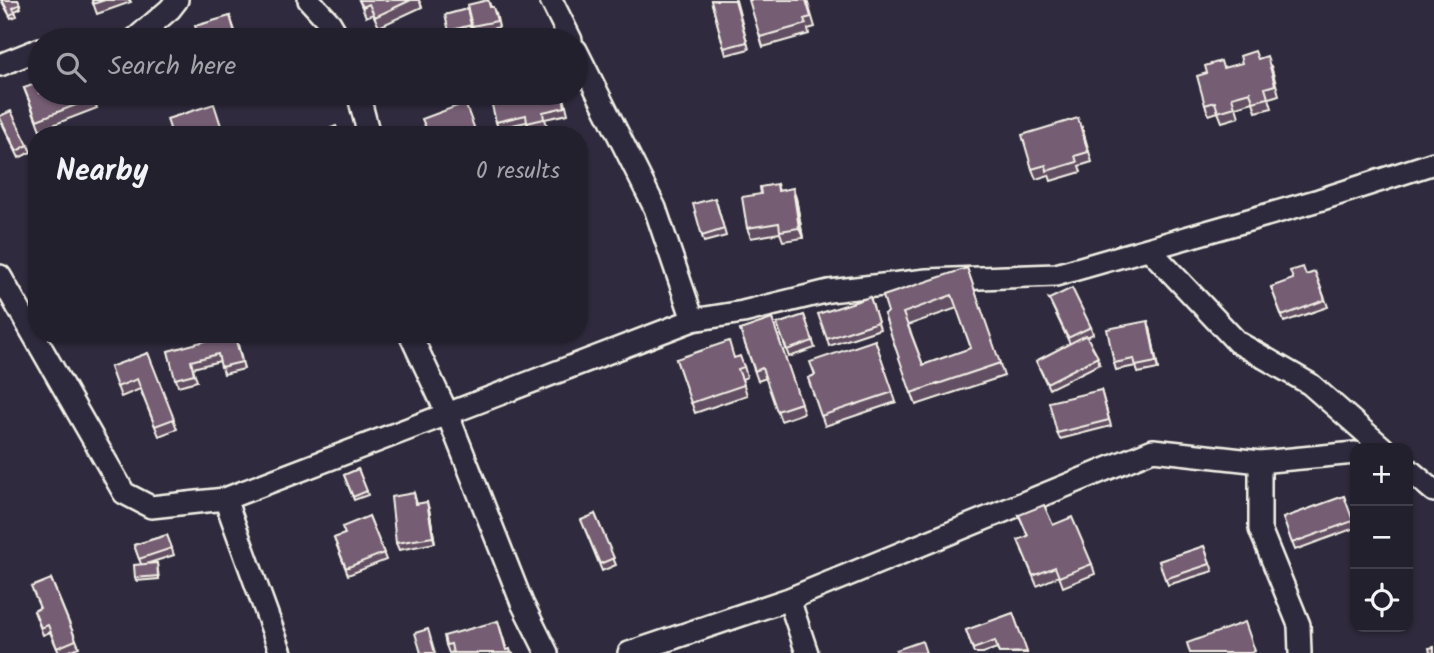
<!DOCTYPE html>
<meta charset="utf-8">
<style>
:root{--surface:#23202e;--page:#2f2d3a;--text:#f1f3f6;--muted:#a3a3aa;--line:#403e4a}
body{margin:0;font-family:Kalam,sans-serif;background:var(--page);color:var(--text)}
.controls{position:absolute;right:21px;bottom:21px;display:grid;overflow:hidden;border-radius:14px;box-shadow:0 2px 5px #0004}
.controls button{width:63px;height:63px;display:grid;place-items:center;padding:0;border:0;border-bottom:2px solid var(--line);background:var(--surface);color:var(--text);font:35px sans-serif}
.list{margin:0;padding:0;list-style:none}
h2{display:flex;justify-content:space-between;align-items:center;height:91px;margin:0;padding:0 28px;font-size:30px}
h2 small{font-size:23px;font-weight:400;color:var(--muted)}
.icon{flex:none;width:38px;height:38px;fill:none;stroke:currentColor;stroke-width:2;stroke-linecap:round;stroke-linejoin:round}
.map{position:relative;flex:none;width:1434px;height:653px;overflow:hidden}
.search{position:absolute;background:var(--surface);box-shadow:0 2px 5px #0004;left:28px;top:28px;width:560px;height:77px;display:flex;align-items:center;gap:18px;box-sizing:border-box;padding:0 24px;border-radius:38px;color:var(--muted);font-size:26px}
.panel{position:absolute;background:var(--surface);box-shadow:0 2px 5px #0004;left:28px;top:126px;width:560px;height:217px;border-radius:28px}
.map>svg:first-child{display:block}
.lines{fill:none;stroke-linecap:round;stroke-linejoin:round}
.minor-casing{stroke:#f4f1e8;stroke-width:26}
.minor{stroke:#2f2a3d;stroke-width:21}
.wall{fill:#645063;stroke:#f4f1e8;stroke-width:2;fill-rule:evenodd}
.shaded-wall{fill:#514150;stroke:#f4f1e8;stroke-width:2}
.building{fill:#745d73;stroke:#f4f1e8;stroke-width:2;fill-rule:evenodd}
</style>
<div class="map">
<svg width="1434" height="653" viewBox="0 0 1434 653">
<rect width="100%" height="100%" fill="#2f2a3d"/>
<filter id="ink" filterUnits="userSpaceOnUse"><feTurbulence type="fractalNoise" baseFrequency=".0143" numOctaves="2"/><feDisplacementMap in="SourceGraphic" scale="14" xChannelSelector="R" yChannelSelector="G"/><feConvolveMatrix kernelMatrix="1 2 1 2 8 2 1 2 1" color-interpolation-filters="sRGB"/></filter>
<g filter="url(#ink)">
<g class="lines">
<defs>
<path id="minor" d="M309,0L330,23L340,40
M551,0L571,40
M134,40L170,9L177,0
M576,50L655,208L693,320
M0,65L40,49
M358,93L369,135
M1150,250L1237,342L1310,384L1383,448
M0,276L124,493L151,507L225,499L693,320L743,312L829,291L927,280L1056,275L1319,200L1434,163
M410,334L447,413L522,603L547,653
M1260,462V529L1299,625L1300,653
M1408,469L1434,491
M225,499L281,653
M789,599L807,653
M629,653L789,599L1153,450L1260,462L1355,453"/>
</defs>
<use href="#minor" class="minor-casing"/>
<use href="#minor" class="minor"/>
</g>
<path class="wall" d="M1,0H18L21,8L15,11L17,16L11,18Z
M92,0H130L131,2L97,14Z
M359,0H419L422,7L379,27L373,14L366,17Z
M488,0L491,7L496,13L499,27L475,33L472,26Z
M711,0H736L749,49L726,55Z
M807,0L815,27L808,29L809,34L763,47L760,37Z
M467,9L472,29L451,34L445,15Z
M230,16L238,40H200Z
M1258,59L1271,66L1279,95L1269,98L1272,108L1256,112L1253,102L1236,107L1239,117L1222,122L1218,112L1209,115L1205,105L1207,73Z
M24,88L91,93L97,108L40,130Z
M563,93L568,114L545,119L547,126L530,129L527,122L498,128L496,122Z
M0,119L28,145L31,152L19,158Z
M1082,127L1092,162L1079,166L1081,172L1051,181L1049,175L1036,179L1032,169Z
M777,184L779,191L796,198L803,238L783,241L780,233L751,238L747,228L761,194Z
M717,204L726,236L704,242L702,236Z
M967,268L1004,376L916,405L884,314L888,312ZM957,308L971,348L923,365L908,325Z
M1315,272L1328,307L1284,322L1271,287Z
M870,297L880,329L829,346L827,339Z
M1049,299L1091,327L1093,334L1087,337L1100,364L1049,389L1036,361L1070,344Z
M804,315L815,348L789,357L777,324Z
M772,319L804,413L781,421L766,378L758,381L740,330Z
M1150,328L1158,369L1138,373L1136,366L1116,370L1114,363Z
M237,340L244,369L224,374L220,361L193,368L197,381L178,386L168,351Z
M875,340L896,402L825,426L808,378L815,375Z
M148,353L177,429L159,436L140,389L121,397L110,367Z
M735,358L744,366L747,377L742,379L747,395L695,413L676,359Z
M1101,390L1111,426L1060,439L1057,433Z
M358,469L368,495L354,500L344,475Z
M414,493L417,504L429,509L435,543L399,550L396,543Z
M1344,496L1355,528L1295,550L1283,518Z
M595,514L616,565L602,571L584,527Z
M1019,515L1053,525L1092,564L1095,574L1063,587L1059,576L1037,586L1022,550L1028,536Z
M369,516L386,560L348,575L334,538L345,534Z
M167,535L174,555L146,564L157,563L159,579L136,581L135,578L141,564L134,545Z
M1204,546L1213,571L1168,585L1159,561Z
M51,579L79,647L65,653H59L50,632L43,635L34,611L39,608Z
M1013,613L1027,653H999L997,648L983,653H974L966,630Z
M498,621L507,650L512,653H449L446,645Z"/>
<path class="shaded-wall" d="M793,188L796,198L803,238L799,228Z
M1148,321L1150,328L1158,369L1156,362Z
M427,502L429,509L435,543L433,537Z"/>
<path class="building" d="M2,0H18L20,4L13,8L15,12L10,15Z
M92,0H105L93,4Z
M359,0H411L375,17L369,4L363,7Z
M488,0L490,7H493L497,21L472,26L467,5Z
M711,0H735L747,42L724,48Z
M749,0H806L811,17L804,19L806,24L760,37Z
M467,9L471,25L449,31L445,15Z
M230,16L236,36L221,40H200L195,26Z
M439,36L441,40H427Z
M1255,51L1258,59L1267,56L1275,85L1265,88L1268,98L1253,102L1250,92L1232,97L1235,107L1218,112L1215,102L1205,105L1197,76L1207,73L1205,66L1221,61L1223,68L1242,63L1240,56Z
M40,82V93H91L94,98L37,120L24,88Z
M529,93H562L565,107L543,112L544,119L527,123L526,115L496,122L491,101Z
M465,103L477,135H429L422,119Z
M214,104L224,135H172L167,119Z
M11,111L28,145L17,151L0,118V116Z
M1078,118L1088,152L1075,156L1077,162L1047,171L1046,165L1032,169L1022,135Z
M336,126L340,135H314Z
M777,184L778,191L793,188L799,228L780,231L779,223L747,228L742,197L761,194L760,187Z
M715,198L724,229L702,236L693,204Z
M1303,267L1306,275L1315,272L1325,300L1282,316L1271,287L1293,279L1290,271Z
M967,268L1000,363L911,393L884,314L888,312L883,296ZM952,295L971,348L923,365L903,313Z
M1072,288L1091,327L1068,338L1049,299Z
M870,297L878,322L827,339L818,314Z
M804,315L813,341L787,350L777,324Z
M772,319L801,403L777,411L762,368L755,371L740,330Z
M1148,321L1156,362L1136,366L1134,359L1114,363L1107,329Z
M231,334H234L242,362L221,367L218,354L191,361L194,374L175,379L168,351Z
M1086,335L1098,357L1047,383L1036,361Z
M875,340L893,392L821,416L808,378L815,375L810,362Z
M729,341L734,358L740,356L744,367L738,369L744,385L691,403L676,359Z
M148,353L174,419L155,426L137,379L117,387L110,367Z
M1101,390L1109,420L1057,433L1049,402Z
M358,469L367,491L353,497L344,475Z
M414,493L416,504L427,502L433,537L396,543L391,497Z
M1344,496L1353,521L1292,543L1283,518Z
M1044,505L1053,525L1072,517L1092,564L1059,577L1055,567L1033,576L1018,540L1028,536L1019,515Z
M595,514L614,558L600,564L581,520Z
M369,516L384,553L346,568L334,538L345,534L342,527Z
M167,535L172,548L139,559L134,545Z
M1204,546L1210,564L1165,579L1159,561Z
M157,563L158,576L135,578L134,565Z
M51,579L76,640L57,648L48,625L41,628L34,611L40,608L31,587Z
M1013,613L1027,652L999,653L995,641L973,649L966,630Z
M498,621L506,650L510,649L511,653H453L451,644L446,645L444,636Z
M1245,622L1255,651L1251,653H1190L1187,643Z
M428,629L435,653H421L415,633Z
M922,641L926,653H897L896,650Z
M1434,647V653H1430L1429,648Z"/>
</g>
</svg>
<div class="controls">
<button>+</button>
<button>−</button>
<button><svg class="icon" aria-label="locate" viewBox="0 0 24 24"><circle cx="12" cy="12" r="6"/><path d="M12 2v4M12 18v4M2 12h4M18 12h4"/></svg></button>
</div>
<div class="search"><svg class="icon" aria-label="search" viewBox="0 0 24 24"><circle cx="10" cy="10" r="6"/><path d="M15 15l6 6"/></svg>Search here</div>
<section class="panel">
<h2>Nearby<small>0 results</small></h2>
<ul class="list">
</ul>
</section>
</div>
